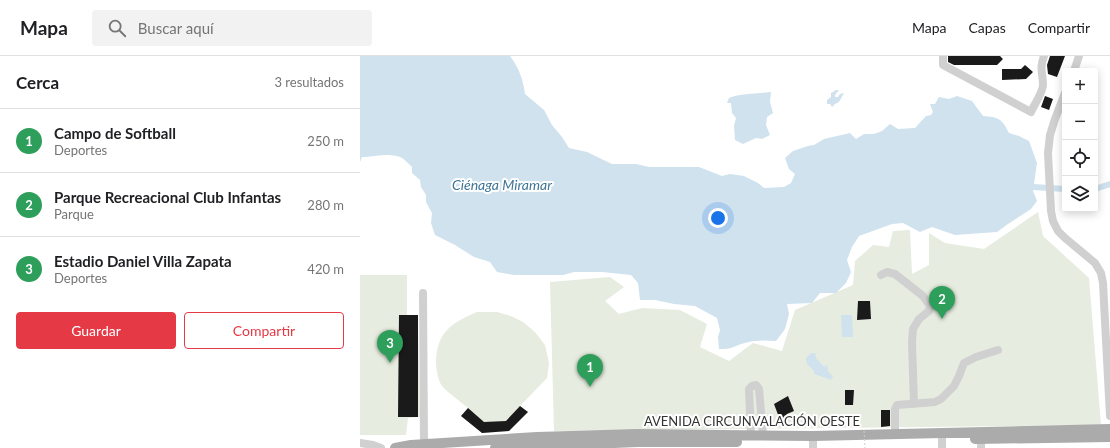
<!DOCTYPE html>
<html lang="es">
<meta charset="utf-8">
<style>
:root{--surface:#fff;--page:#f2f2f2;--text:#202124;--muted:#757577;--line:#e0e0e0;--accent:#e63946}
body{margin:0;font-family:Lato,sans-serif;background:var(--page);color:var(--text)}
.controls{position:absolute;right:12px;top:12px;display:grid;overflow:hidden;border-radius:4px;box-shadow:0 2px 10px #0003}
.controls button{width:36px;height:36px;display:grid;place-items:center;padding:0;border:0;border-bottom:1px solid var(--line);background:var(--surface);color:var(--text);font:20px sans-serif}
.you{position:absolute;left:358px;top:162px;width:14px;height:14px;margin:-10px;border:3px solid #fff;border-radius:50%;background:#1a73e8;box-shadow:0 0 0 6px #1a73e833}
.badge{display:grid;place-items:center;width:26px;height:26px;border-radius:50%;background:var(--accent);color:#fff;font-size:13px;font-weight:700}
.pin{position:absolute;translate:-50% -33px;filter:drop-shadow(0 1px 2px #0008)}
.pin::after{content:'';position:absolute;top:21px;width:14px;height:12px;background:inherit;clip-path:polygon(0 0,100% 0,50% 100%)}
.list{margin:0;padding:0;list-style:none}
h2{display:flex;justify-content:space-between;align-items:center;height:52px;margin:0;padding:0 16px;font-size:17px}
h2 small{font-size:13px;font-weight:400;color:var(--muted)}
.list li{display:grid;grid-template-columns:26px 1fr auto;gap:12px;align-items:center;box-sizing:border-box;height:64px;padding:0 16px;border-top:1px solid var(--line)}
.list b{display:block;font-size:15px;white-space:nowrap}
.list p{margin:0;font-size:13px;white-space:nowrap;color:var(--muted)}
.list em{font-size:13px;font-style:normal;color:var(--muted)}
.actions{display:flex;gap:8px;padding:12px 16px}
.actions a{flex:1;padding:9px 0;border:1px solid var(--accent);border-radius:4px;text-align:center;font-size:14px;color:var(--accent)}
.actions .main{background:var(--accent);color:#fff}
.icon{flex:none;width:22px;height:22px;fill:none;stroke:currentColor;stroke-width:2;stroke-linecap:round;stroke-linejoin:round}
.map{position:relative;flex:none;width:750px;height:392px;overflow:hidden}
header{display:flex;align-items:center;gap:24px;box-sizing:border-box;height:56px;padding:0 20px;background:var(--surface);border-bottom:1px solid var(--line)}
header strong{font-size:19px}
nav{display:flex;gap:22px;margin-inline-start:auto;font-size:14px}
.search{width:280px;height:36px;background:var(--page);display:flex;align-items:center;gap:10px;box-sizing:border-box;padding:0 14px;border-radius:4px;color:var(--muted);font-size:15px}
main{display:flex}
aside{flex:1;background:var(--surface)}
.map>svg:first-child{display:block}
.green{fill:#e6ecdf}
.water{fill:#cfe2ee}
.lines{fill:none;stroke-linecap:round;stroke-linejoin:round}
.canal{stroke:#cfe2ee;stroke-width:6}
.building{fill:#1a1a1a}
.minor{stroke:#d0d0d0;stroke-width:8}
.major{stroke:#ababab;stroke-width:10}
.path-bridge{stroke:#cdcdcd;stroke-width:1;stroke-dasharray:2 2;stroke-linecap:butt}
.labels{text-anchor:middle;stroke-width:4;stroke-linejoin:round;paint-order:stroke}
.street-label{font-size:13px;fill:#333;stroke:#fff}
.water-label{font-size:14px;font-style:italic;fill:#3f7597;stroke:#fff}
</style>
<header>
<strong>Mapa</strong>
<div class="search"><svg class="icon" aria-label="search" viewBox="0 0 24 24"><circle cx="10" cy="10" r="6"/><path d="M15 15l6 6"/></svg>Buscar aquí</div>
<nav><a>Mapa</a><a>Capas</a><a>Compartir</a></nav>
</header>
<main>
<aside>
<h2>Cerca<small>3 resultados</small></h2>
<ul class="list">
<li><span class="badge" style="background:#2e9e5b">1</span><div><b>Campo de Softball</b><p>Deportes</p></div><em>250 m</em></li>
<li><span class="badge" style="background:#2e9e5b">2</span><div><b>Parque Recreacional Club Infantas</b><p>Parque</p></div><em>280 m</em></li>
<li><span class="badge" style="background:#2e9e5b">3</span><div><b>Estadio Daniel Villa Zapata</b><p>Deportes</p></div><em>420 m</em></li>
</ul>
<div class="actions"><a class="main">Guardar</a><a>Compartir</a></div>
</aside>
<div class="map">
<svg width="750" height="392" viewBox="0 0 750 392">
<rect width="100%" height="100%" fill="#fff"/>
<path class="green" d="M678,156L683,180L729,222L741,369L194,375L190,226L250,221L264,231L245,245L259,258L282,252L320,254L347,268L340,291L369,305L393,287L422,295L435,254L493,229L495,205L513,189L529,191L533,175L550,174L552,218L569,209V177L585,187L624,193Z
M0,219H47V259H58L60,361L48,362L46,379H0Z
M117,256H137L151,260L163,266L175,276L185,289L189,307L187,322L160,350L168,356L149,375L122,377L101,360L108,352C101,346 87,336 82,330C78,325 76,312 76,306C77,276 91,267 117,256Z"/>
<path class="water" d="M0,0H150C159,12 163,23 165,38L184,54L192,69L202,81L209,92L227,96L252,108H276L289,111H339L362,120L370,118L384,120L398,127L404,132L424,131L431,127L435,118L429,113L425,102L433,95L448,90L454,89L464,83L490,77L496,83L504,78H514L522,75L530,68L538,73L555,72L566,60L571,59L573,56L570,48H575L579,41L589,43L597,40L612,45L623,60C639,61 642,63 649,77L659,80L669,85L677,107L673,135L677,145L671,153L648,168L637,176L595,179L572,171L560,176L543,167L532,168L499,180L492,191L487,204L491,216L486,227L476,237H460L452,247L427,248L429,258L425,273L416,285C404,284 392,284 381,288C371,292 371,293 359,293L358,281L360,274L357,262L335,250L314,248L295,244H280L278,227L271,219L242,216H214L203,219H154L137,216L130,206L114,201L95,189L75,179L71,167L72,157L66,146V139L61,131L60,124L52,117V111C49,108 45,104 42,102C31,96 14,101 2,101L0,106Z
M476,34H479L475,39V41H478L480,38L484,37L479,46L475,48L472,51L470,48H467V44L471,41V37Z
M411,36L410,46L413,57L407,61L406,69L410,79L402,83L396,82L383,88L375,84L374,70L376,62L372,57L371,47H367L369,42C382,37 397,38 411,36Z
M481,259H492L493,281H482Z
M451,297H455L456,302L463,310L465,311L467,308L468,315L474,322L471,321L472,324L454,318V315L447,308L446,302Z"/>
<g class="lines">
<path class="canal" d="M673,131L705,133
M735,133L750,128"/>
</g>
<path class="building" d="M588,0H640L643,3L637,9H594L588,6Z
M690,0H705L697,21L688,18L687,9Z
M665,9L673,16L666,23L642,24V13H661Z
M685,40L693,43L689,54L681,51Z
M498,245H510L511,263L497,264Z
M39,259H58V361H38Z
M485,334H494L493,349H485Z
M428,340L434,355L427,358L426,363L420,364L414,348Z
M160,350L168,356L149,375L122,377L101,360L108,352L124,366L146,365Z
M521,354H530V370L521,371Z"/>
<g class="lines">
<path class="minor" d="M583,0V9L671,56C674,49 683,36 683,29C683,17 679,13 684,0
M714,15L719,0
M705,37L695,63L690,79L688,97L691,155L693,165L698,175L705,182L735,207L741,217L743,227L750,360
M521,219L527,216L535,218L563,240L570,250L569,255L559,263L553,273L552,286L554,348
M63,237L64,388
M535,377V353L537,349L575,346L581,343L594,330L599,320L604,307L616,301L638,294
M582,377V392
M391,379L389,333L392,330L396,329L399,333L403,379
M621,383V392
M0,387L13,389L21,392
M453,392V380"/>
<path class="major" d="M615,383L750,381
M35,392L51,389L177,381L277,378L453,380L750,373
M135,392L278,386H377"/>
<path class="path-bridge" d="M504,375L505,392"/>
</g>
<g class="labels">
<g class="street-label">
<text x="392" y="370">AVENIDA CIRCUNVALACIÓN OESTE</text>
</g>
<g class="water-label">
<text x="142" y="134">Ciénaga Miramar</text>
</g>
</g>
</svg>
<div class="controls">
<button>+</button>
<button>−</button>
<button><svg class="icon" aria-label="locate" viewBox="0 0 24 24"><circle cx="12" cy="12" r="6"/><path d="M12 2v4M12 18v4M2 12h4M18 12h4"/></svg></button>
<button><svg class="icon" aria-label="layers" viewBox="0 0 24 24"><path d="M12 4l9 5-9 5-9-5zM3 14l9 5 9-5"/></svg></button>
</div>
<div class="you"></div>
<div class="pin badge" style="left:230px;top:331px;background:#2e9e5b">1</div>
<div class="pin badge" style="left:582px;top:263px;background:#2e9e5b">2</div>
<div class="pin badge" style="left:30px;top:307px;background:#2e9e5b">3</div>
</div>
</main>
